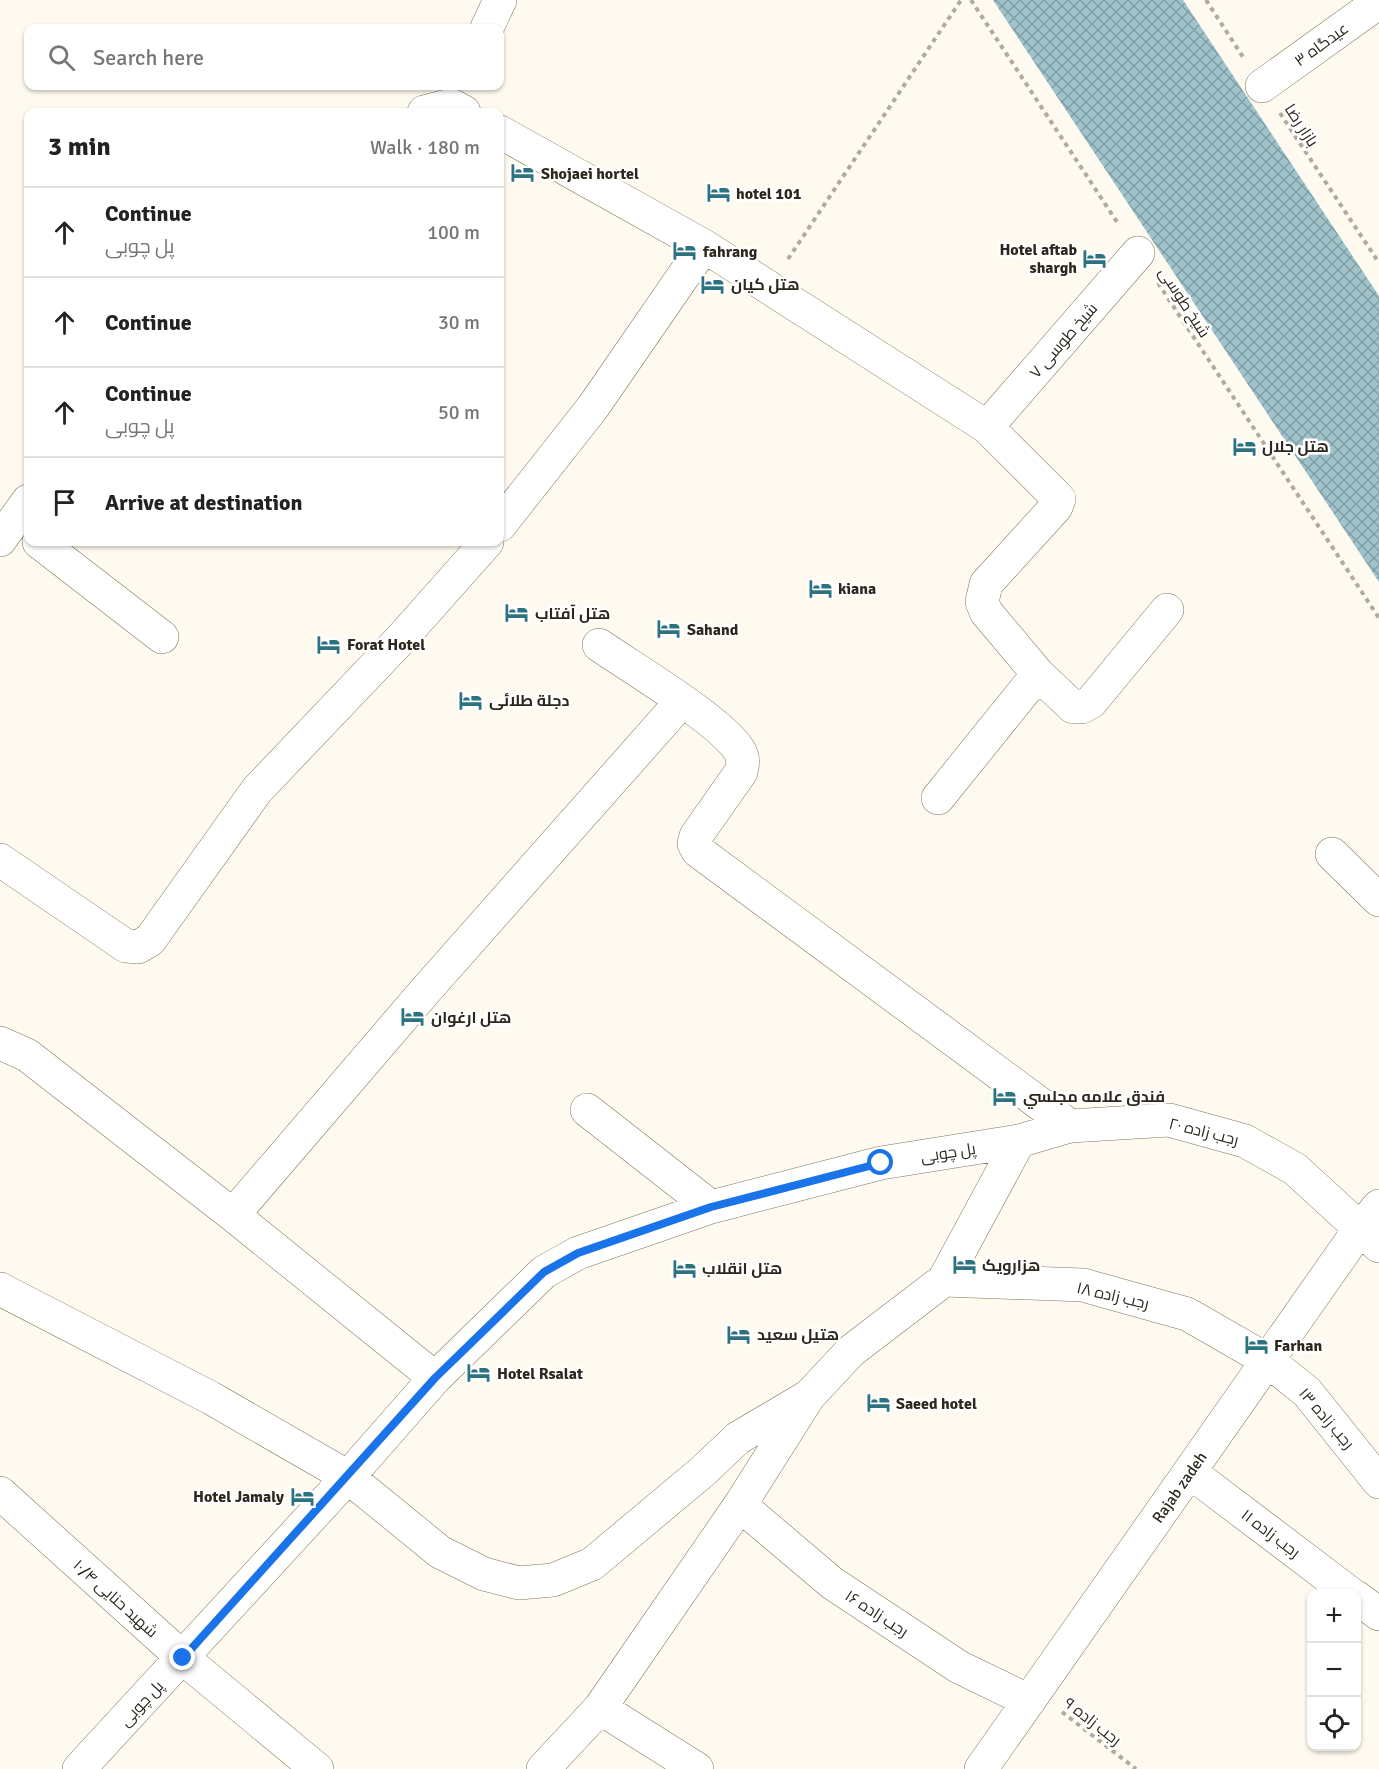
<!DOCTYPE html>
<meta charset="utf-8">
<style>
:root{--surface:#fff;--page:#f2f2f2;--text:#222;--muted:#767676;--line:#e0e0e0}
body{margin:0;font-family:Signika,Cairo,sans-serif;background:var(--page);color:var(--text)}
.controls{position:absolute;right:18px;bottom:18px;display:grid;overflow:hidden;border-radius:12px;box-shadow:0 2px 4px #0004}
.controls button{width:54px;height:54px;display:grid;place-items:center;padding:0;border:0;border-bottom:2px solid var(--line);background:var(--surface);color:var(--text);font:30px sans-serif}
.stop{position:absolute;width:18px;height:18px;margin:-14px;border:4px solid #1a73e8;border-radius:50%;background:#fff}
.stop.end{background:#1a73e8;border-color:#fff;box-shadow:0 2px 6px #0008}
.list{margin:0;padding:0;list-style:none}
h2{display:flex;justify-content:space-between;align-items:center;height:78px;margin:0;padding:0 24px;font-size:26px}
h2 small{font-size:20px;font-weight:400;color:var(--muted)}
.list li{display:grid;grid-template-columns:39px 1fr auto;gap:18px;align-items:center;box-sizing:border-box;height:90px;padding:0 24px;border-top:2px solid var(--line)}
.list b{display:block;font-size:22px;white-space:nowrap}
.list p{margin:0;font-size:20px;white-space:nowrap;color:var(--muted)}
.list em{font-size:20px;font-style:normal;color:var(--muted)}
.icon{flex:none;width:33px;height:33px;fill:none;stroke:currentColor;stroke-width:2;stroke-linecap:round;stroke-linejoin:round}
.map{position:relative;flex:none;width:1379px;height:1769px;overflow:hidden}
.search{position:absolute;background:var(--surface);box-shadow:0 2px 4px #0004;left:24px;top:24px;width:480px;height:66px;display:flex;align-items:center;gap:15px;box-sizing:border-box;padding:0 21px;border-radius:12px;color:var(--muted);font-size:22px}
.panel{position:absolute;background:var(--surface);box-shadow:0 2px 4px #0004;left:24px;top:108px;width:480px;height:438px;border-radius:12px}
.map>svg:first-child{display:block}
.building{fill:url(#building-cross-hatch)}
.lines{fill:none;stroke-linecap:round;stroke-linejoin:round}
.minor-casing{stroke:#7f765c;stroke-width:34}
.path{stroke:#afaba0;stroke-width:4;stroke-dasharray:4.5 4.5;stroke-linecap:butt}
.minor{stroke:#fff;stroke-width:33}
.route{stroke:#1a73e8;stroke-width:8}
.labels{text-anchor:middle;stroke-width:5;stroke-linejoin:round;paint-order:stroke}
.street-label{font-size:16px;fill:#2c281d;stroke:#fff}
.poi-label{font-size:16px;font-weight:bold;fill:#2c281d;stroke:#fff;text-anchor:start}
</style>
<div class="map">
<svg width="1379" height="1769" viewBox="0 0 1379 1769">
<defs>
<pattern id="building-cross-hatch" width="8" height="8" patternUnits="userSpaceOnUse" patternTransform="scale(1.5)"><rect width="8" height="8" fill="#9fc3cb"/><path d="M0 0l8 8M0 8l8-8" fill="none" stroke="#829ea4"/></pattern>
</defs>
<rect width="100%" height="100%" fill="#fefaef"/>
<path class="building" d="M993,0H1183L1379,296V582Z"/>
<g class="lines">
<defs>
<path id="minor" d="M487,28L500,0
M1262,86L1379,2
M424,112L451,105L464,112
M500,132L704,246L987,427L1059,499L1056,507L986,584L982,602L986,612L1038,674L938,798
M987,427L1138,253
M500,525L593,407L704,246
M0,540L28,501
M39,542L162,637
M599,645C632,668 720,720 739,750C744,758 743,764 741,772L696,836L694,844L698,851L1070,1126
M1038,674L1073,707H1082L1091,702L1167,610
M1332,854L1379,900
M0,860L126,946L138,947L150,940L257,790L399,641L487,542
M0,1043L27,1055L233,1215L435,1378
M587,1110L711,1207
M233,1215L426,990L681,702
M944,1280L1083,1285L1187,1314L1267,1360L1307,1392L1379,1482
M0,1289L211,1398L348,1477L440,1552L484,1574L519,1583L553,1580L592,1564L702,1472L738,1438L809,1396
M1190,1472L1351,1594
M0,1493L183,1658L317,1769
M740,1505L832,1583L959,1667L1029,1701
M1356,1597L1379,1614
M600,1708L697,1769
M79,1769L348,1477L435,1378L544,1272L578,1253L711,1207L881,1163L1019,1141L1070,1126L1169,1120L1245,1141L1295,1169L1379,1246
M543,1769L600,1708L740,1505L809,1396L851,1351L944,1280L1019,1141
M981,1769L1359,1230L1379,1206"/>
</defs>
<use href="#minor" class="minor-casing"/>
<path class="path" d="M971,0L1119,225
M1206,0L1243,57
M1280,113L1379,263
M788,259L961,0
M1158,283L1379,618
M1062,1712L1136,1769"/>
<use href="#minor" class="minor"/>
</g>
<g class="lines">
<path class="route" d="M183,1658L435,1378L544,1272L578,1253L711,1207L881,1163"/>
</g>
<defs>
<symbol id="hotel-bare" viewBox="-9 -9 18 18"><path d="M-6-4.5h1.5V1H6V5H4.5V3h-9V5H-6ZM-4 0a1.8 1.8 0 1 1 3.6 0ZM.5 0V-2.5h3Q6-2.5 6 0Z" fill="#2c7280" stroke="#fff" stroke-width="2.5" paint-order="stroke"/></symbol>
</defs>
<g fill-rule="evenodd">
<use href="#hotel-bare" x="506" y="156" width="33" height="33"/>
<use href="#hotel-bare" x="702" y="176" width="33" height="33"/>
<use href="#hotel-bare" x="668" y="234" width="33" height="33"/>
<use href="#hotel-bare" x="1078" y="242" width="33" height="33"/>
<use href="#hotel-bare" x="696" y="268" width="33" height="33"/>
<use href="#hotel-bare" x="1228" y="430" width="33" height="33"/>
<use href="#hotel-bare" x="804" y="572" width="33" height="33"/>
<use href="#hotel-bare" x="500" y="596" width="33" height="33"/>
<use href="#hotel-bare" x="652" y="612" width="33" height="33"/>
<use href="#hotel-bare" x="312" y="628" width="33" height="33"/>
<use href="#hotel-bare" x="454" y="684" width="33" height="33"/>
<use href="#hotel-bare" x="396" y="1000" width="33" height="33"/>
<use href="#hotel-bare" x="988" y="1080" width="33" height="33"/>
<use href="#hotel-bare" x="948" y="1248" width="33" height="33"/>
<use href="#hotel-bare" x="668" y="1252" width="33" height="33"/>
<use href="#hotel-bare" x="722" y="1318" width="33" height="33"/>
<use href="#hotel-bare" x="1240" y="1328" width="33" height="33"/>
<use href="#hotel-bare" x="462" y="1356" width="33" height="33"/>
<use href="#hotel-bare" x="862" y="1386" width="33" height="33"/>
<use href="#hotel-bare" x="286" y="1480" width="33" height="33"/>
</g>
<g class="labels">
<g class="street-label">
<text transform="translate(1321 44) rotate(-36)" y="6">عیدگاه ۳</text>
<text transform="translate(1302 125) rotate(57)" y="6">بازار رضا</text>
<text transform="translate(1185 302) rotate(57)" y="6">شیخ طوسی</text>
<text transform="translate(1063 340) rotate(-49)" y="6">شیخ طوسی ۷</text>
<text transform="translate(1204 1131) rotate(14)" y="6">رجب زاده ۲۰</text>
<text transform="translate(948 1152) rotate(-9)" y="6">پل چوبی</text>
<text transform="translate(1113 1295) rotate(13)" y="6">رجب زاده ۱۸</text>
<text transform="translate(1327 1418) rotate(49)" y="6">رجب زاده ۱۳</text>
<text transform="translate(1179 1487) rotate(-55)" y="6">Rajab zadeh</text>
<text transform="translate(1271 1533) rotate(37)" y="6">رجب زاده ۱۱</text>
<text transform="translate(116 1598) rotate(42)" y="6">شهید حنایی ۱۰/۴</text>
<text transform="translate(877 1613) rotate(33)" y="6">رجب زاده ۱۶</text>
<text transform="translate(141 1703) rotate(-47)" y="6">پل چوبی</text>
<text transform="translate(1093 1721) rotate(38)" y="6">رجب زاده ۹</text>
</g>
<g class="poi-label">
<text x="541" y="179">Shojaei hortel</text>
<text x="736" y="199">hotel 101</text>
<text x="1077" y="255" text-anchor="end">Hotel aftab<tspan x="1077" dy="18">shargh</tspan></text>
<text x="703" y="257">fahrang</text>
<text x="731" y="290">هتل کیان</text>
<text x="1262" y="452">هتل جلال</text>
<text x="838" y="594">kiana</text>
<text x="535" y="619">هتل آفتاب</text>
<text x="687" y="635">Sahand</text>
<text x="347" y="650">Forat Hotel</text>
<text x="489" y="706">دجلة طلائی</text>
<text x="431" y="1023">هتل ارغوان</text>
<text x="1023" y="1102">فندق علامه مجلسي</text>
<text x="982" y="1271">هزارویک</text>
<text x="702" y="1274">هتل انقلاب</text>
<text x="757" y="1340">هتیل سعید</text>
<text x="1274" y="1351">Farhan</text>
<text x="497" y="1379">Hotel Rsalat</text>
<text x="896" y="1409">Saeed hotel</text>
<text x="284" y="1502" text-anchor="end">Hotel Jamaly</text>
</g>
</g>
</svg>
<div class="controls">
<button>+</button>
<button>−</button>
<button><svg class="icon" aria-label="locate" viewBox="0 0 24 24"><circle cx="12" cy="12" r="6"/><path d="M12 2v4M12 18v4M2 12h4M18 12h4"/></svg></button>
</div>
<div class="stop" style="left:881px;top:1163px"></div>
<div class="stop end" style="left:183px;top:1658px"></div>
<div class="search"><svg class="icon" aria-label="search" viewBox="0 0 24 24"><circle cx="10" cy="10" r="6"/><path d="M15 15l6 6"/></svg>Search here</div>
<section class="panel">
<h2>3 min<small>Walk · 180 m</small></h2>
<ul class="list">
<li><svg class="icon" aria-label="ahead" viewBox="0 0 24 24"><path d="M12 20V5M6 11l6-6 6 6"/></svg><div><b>Continue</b><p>پل چوبی</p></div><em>100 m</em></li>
<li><svg class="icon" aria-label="ahead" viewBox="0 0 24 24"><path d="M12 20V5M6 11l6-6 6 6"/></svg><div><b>Continue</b></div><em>30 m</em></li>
<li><svg class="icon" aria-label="ahead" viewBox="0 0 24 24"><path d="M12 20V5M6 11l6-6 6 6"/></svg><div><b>Continue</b><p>پل چوبی</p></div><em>50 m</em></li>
<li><svg class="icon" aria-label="arrive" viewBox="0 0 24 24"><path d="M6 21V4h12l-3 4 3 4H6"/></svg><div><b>Arrive at destination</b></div></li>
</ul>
</section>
</div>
